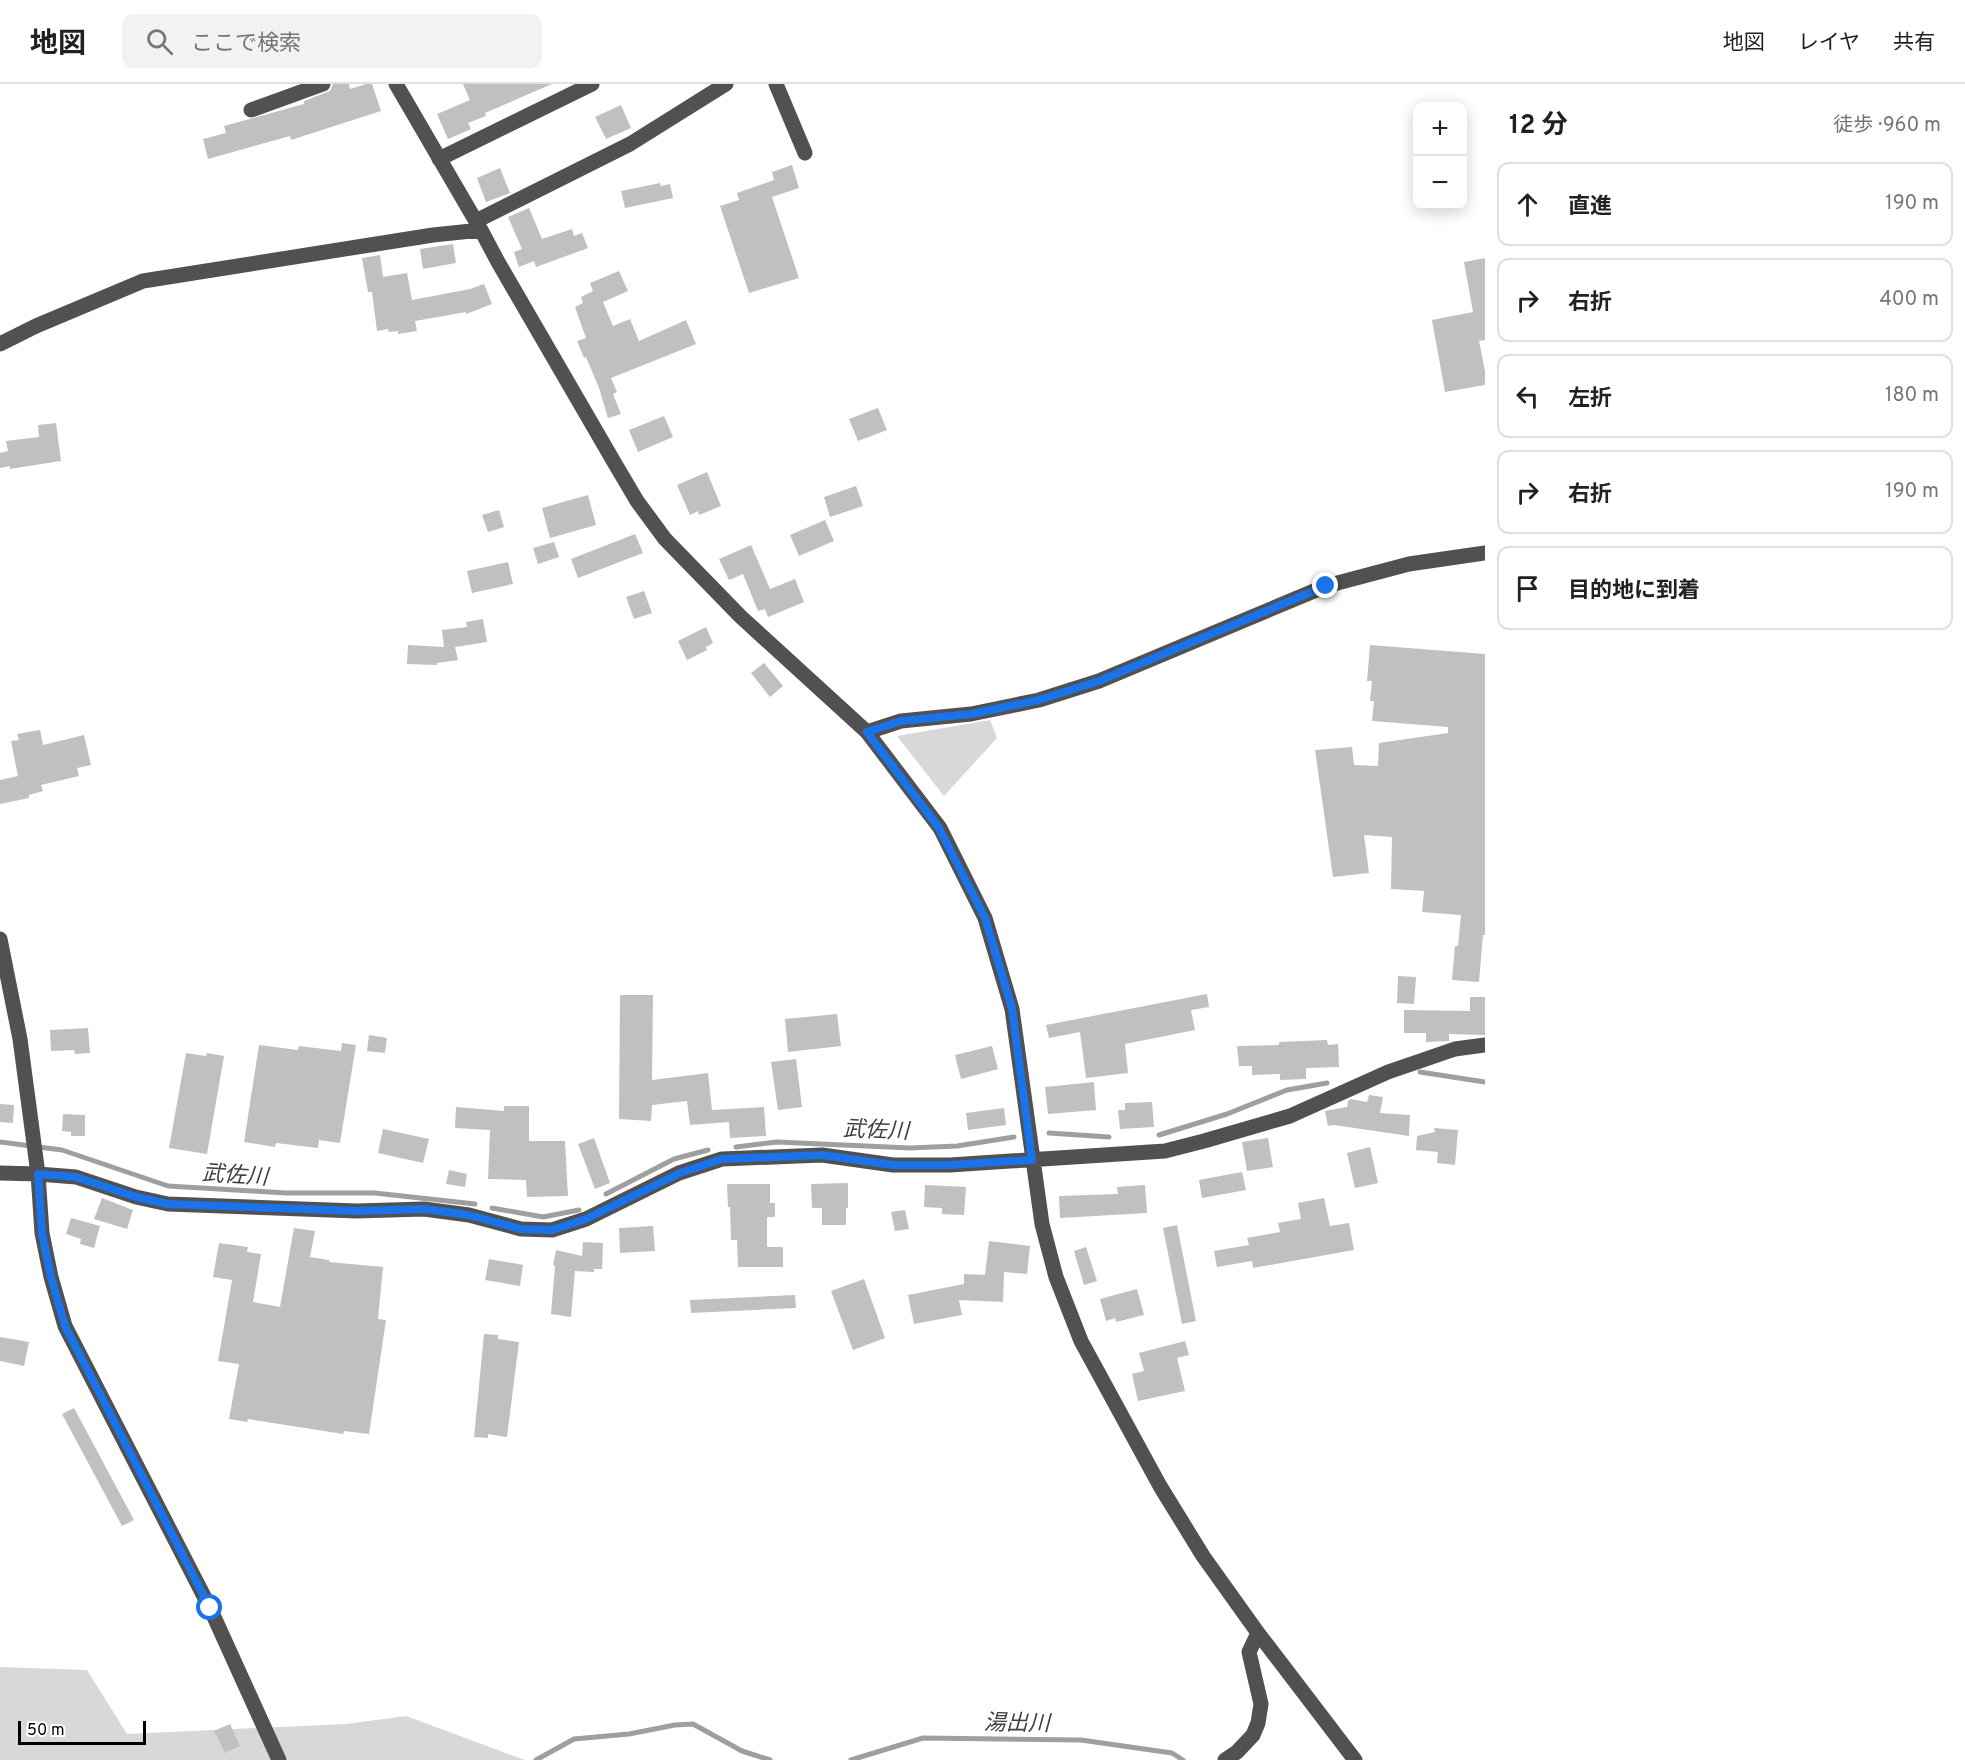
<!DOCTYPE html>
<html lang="ja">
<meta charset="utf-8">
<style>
:root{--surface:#fff;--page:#f2f2f2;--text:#202124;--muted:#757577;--line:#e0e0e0}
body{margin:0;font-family:Overpass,"Noto Sans JP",sans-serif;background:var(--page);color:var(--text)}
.controls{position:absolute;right:18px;top:18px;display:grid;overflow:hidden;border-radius:12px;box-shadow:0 3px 15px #0003}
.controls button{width:54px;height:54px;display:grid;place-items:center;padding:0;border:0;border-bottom:2px solid var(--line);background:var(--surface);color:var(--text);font:30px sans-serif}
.scale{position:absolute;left:18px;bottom:15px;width:128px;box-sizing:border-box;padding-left:6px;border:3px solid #000;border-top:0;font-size:16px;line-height:21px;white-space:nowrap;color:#000;-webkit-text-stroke:4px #fff;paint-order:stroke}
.stop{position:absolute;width:18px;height:18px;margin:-14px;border:4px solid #1a73e8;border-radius:50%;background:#fff}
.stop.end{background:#1a73e8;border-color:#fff;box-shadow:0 2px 6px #0008}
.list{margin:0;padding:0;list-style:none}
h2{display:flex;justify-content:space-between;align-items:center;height:78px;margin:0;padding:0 24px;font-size:26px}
h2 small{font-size:20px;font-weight:400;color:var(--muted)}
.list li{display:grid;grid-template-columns:39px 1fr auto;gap:18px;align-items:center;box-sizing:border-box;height:84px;margin:0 12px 12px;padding:0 12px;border:2px solid var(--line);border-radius:12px}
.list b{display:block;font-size:22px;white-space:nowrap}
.list em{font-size:20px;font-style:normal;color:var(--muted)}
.icon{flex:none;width:33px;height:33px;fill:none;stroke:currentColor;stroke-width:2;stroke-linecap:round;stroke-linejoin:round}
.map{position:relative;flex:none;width:1485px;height:1676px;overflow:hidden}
header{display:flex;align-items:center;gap:36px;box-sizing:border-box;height:84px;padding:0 30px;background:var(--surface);border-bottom:2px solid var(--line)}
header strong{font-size:28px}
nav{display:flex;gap:33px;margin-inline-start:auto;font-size:21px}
.search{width:420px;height:54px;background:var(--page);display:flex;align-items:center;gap:15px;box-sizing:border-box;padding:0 21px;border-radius:12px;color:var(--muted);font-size:22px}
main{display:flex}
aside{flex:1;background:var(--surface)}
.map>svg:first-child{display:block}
.green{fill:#d8d8d8}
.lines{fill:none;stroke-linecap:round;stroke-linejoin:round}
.stream{stroke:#9f9f9f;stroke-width:5}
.building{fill:#c0c0c0}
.minor{stroke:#515151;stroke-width:15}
.route{stroke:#1a73e8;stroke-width:8}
.labels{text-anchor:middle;stroke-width:4.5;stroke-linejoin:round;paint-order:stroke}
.water-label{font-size:22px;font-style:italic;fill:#404040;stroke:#fff}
</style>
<header>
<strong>地図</strong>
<div class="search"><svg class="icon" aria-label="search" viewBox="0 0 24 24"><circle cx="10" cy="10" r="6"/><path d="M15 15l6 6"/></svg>ここで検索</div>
<nav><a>地図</a><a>レイヤ</a><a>共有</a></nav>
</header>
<main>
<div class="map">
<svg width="1485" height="1676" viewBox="0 0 1485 1676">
<rect width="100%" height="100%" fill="#fff"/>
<path class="green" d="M990,636L997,654L944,712L897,652Z
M0,1583L87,1586L127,1650L346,1640L406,1632L525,1676H0Z"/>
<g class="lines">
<path class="stream" d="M1420,988L1485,998
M1049,1049L1109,1053
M1159,1051L1227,1030L1287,1006L1327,999
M0,1058L62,1066L168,1102L286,1109H375L475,1120
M736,1063L777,1058L910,1064L957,1062L1014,1053
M606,1110L674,1075L708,1066
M492,1124L543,1133L579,1126
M536,1676L574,1655L629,1650L675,1641L693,1640L742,1667L770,1676
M851,1676L923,1654L1081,1656L1172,1669L1183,1676"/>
</g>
<path class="building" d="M333,0H349L350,5L366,0H372L381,27L291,56L290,52L208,75L203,55L226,49L224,42L304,20V17L330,7Z
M463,0H552L485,29L486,32L468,39L471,45L448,55L437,30L470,16Z
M621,21L631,44L606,55L595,33Z
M792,81L799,104L772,113L799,194L749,209L720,122L739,116L737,109L774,96L772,88Z
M500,84L510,109L486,118L477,94Z
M660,99L661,102L670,100L673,114L625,124L621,107Z
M529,124L542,155L572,145L574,152L582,149L588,164L536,183L534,177L519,183L514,168L522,165L508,133Z
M453,160L456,179L423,185L420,165Z
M380,171L383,193L407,189L412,216L470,205L484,200L492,220L466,230V228L415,237L417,247L398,250V247L389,248L388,245L377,247L372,208H368L362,174Z
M1485,174V256L1479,257L1485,287V301L1445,308L1432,236L1473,228L1464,178Z
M619,187L628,207L603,218L613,242L630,235L639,257L686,236L696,260L611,294L617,308L613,310L621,330L608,334L599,304L586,273L584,274L577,257L586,254L575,223L583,219L581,213L593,207L590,199Z
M878,324L887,346L858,357L849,335Z
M664,332L673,353L638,368L629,346Z
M56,339L61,377L10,385V382L0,384V369L8,367L6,357L39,353L38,341Z
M707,388L721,422L699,431L698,427L690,431L677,401Z
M856,402L863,422L830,433L824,413Z
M588,411L596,441L550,454L542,424Z
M499,426L504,443L488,448L482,431Z
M825,436L834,457L799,472L790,451Z
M635,450L643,469L578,494L571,475Z
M554,458L559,473L538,480L533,464Z
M751,461L770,505L795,495L804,518L768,533L765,525L758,527L743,490L729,496L719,475Z
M508,478L513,500L472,509L467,487Z
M644,507L652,529L634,535L626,513Z
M483,535L487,558L455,563L458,576L437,579V581L407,580L408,561L444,563L442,546L467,543L466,538Z
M706,543L713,559L706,563L707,566L687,576L678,557Z
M1370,561L1485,570V851H1483L1479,898L1452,896L1455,862H1458L1461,831L1422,828L1424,807L1391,805L1392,753L1364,751L1369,789L1333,793L1315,666L1352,663L1354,681L1378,682L1379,659L1448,649V643L1372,637L1374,617H1370L1372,597H1367Z
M764,579L783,602L770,613L751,589Z
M40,646L43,661L84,651L91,681L77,684L79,692L41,701L43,707L29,711V714L0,720V696L18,692L11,657L19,656L17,650Z
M1398,892L1416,893L1414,920L1397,919Z
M1207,910L1209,923L1191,926L1195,946L1125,960L1128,989L1086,994L1080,948L1049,954L1046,941Z
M620,911H653L652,996L708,989L712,1026L764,1023L766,1052L730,1054L729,1038L690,1041L687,1017L652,1021L651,1037L619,1035Z
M1470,913H1485V951L1449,950V957L1426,958V949H1404V926L1470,927Z
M837,930L841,962L788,968L785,935Z
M88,944L90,969L75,970L74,966L51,967L50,946Z
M369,951L387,954L385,969L367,967Z
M1327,956L1328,961L1338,960L1339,983L1306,984V995L1280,996V990L1252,991V982H1239L1237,962L1279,961V958Z
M342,959L356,961L340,1059L319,1056L318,1064L276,1059L275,1063L244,1058L259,961L298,966L299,962L341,967Z
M992,962L998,985L961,995L955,971Z
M186,969L206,972L207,969L224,972L207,1070L169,1064Z
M796,975L802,1023L778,1026L771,978Z
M1094,998L1096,1026L1048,1030L1045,1003Z
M1369,1011L1383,1013L1380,1029L1410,1031L1409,1052L1334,1041L1328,1042L1325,1027L1347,1023L1348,1017L1351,1015L1367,1018Z
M1152,1018L1154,1043L1120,1045L1118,1026H1125V1019Z
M0,1020L14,1021L13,1039L0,1038Z
M504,1022H529V1057H565L568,1112L527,1113L526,1096L488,1095L490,1046L455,1044L456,1023L504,1027Z
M1004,1024L1006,1041L968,1046L966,1029Z
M63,1030L85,1031V1052H71V1048L62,1047Z
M1434,1044L1458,1046L1455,1081L1437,1079L1438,1068L1416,1066L1417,1052L1435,1048Z
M383,1045L429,1055L423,1079L378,1069Z
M594,1054L610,1099L595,1105L578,1060Z
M1268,1054L1273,1083L1247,1087L1242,1058Z
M1370,1063L1378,1099L1355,1104L1347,1069Z
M449,1086L467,1090L465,1103L446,1100Z
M1242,1088L1246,1106L1202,1114L1199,1096Z
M848,1099V1124H846V1141H822V1124H812L811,1100Z
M727,1100H770V1119H775V1133H767V1163H783V1183H738L737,1156H731L730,1123H728Z
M925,1101L966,1103L964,1131L942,1130V1124L924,1123Z
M1145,1101L1147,1129L1060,1134L1059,1112L1118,1110L1117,1103Z
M102,1114L133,1126L127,1145L94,1135Z
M1324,1114L1330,1142L1349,1139L1354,1166L1253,1184L1252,1177L1217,1183L1214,1167L1249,1161L1247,1154L1280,1148L1278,1139L1301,1135L1298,1119Z
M905,1126L909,1145L895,1147L891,1128Z
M71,1134L100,1142L94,1164L80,1160L81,1155L66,1150Z
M1177,1141L1196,1237L1182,1240L1163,1144Z
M653,1142L655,1167L620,1169L619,1144Z
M294,1144L315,1147L310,1173L329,1176V1178L383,1183L378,1235L386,1236L369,1350L344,1347L343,1350L248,1335L247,1338L229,1335L239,1280L218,1277L232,1196L213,1193L219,1159L248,1163L247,1168L261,1170L253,1218L280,1223Z
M989,1157L1030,1162L1027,1190L1004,1188L1003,1218L959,1216L962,1231L914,1240L908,1211L964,1200V1190L985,1191Z
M583,1158L603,1159L602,1185H594V1188L575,1187L571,1233L551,1230L555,1182L553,1181L556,1166L582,1172Z
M1086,1163L1097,1197L1084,1201L1074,1167Z
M489,1175L523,1181L520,1202L485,1196Z
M864,1195L885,1254L853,1266L831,1207Z
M1137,1205L1144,1231L1116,1238L1115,1234L1106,1237L1100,1215Z
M795,1211L796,1224L691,1229L690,1216Z
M484,1250L498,1251V1255L519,1258L507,1353L488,1350V1354L474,1353Z
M0,1253L29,1258L24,1282L0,1277Z
M1185,1257L1189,1271L1177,1274L1185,1307L1138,1317L1132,1290L1144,1287L1139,1269Z
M74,1324L134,1436L122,1442L62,1330Z
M230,1640L240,1662L225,1669L214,1647Z"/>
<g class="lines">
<path class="minor" d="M396,0L481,146L498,178L614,378L637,417L665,455L741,533L867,648L940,744L985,834L1012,925L1042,1140L1056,1193L1081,1257L1160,1402L1203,1472L1258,1549L1355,1676
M776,0L805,69
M251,26L323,0
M439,75L592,0
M476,137L630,60L726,0
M0,260L36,242L143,197L433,151L481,146
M867,648L901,637L971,630L1039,616L1099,597L1326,502L1409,480L1485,469
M0,855L20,955L38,1090L42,1149L51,1193L65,1242L210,1524L279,1676
M0,1089L38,1090L76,1093L136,1113L168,1120L357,1127L424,1125L469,1131L521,1145L552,1146L586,1135L679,1089L722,1075L822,1071L893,1081H950L1165,1067L1204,1057L1290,1032L1388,988L1455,965L1485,961
M1225,1676L1237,1668L1253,1651L1258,1639L1261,1620L1249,1568L1258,1549"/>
</g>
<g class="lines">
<path class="route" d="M210,1524L65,1242L51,1193L42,1149L38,1090L76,1093L136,1113L168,1120L357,1127L424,1125L469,1131L521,1145L552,1146L586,1135L680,1089L722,1075L822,1071L893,1081H950L1032,1076L1012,924L985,834L939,744L867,648L901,637L971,630L1039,616L1099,597L1326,502"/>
</g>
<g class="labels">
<g class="water-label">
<text transform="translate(876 1045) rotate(2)" y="8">武佐川</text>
<text transform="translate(235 1090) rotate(4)" y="8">武佐川</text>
<text transform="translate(1017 1638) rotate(1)" y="8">湯出川</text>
</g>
</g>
</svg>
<div class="controls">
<button>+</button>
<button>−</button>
</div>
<div class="scale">50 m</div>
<div class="stop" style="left:210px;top:1524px"></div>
<div class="stop end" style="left:1326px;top:502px"></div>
</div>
<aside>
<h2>12 分<small>徒歩 · 960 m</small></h2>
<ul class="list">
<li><svg class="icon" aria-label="ahead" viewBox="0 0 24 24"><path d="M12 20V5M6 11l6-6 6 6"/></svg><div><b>直進</b></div><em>190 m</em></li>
<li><svg class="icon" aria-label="right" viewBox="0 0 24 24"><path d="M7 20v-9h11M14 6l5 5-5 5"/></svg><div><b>右折</b></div><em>400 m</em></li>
<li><svg class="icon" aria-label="left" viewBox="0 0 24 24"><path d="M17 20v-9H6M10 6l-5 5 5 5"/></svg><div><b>左折</b></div><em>180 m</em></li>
<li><svg class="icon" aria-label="right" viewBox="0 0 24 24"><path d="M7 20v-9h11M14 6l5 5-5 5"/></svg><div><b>右折</b></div><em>190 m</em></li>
<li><svg class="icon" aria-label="arrive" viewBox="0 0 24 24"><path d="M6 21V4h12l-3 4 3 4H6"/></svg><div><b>目的地に到着</b></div></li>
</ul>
</aside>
</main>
